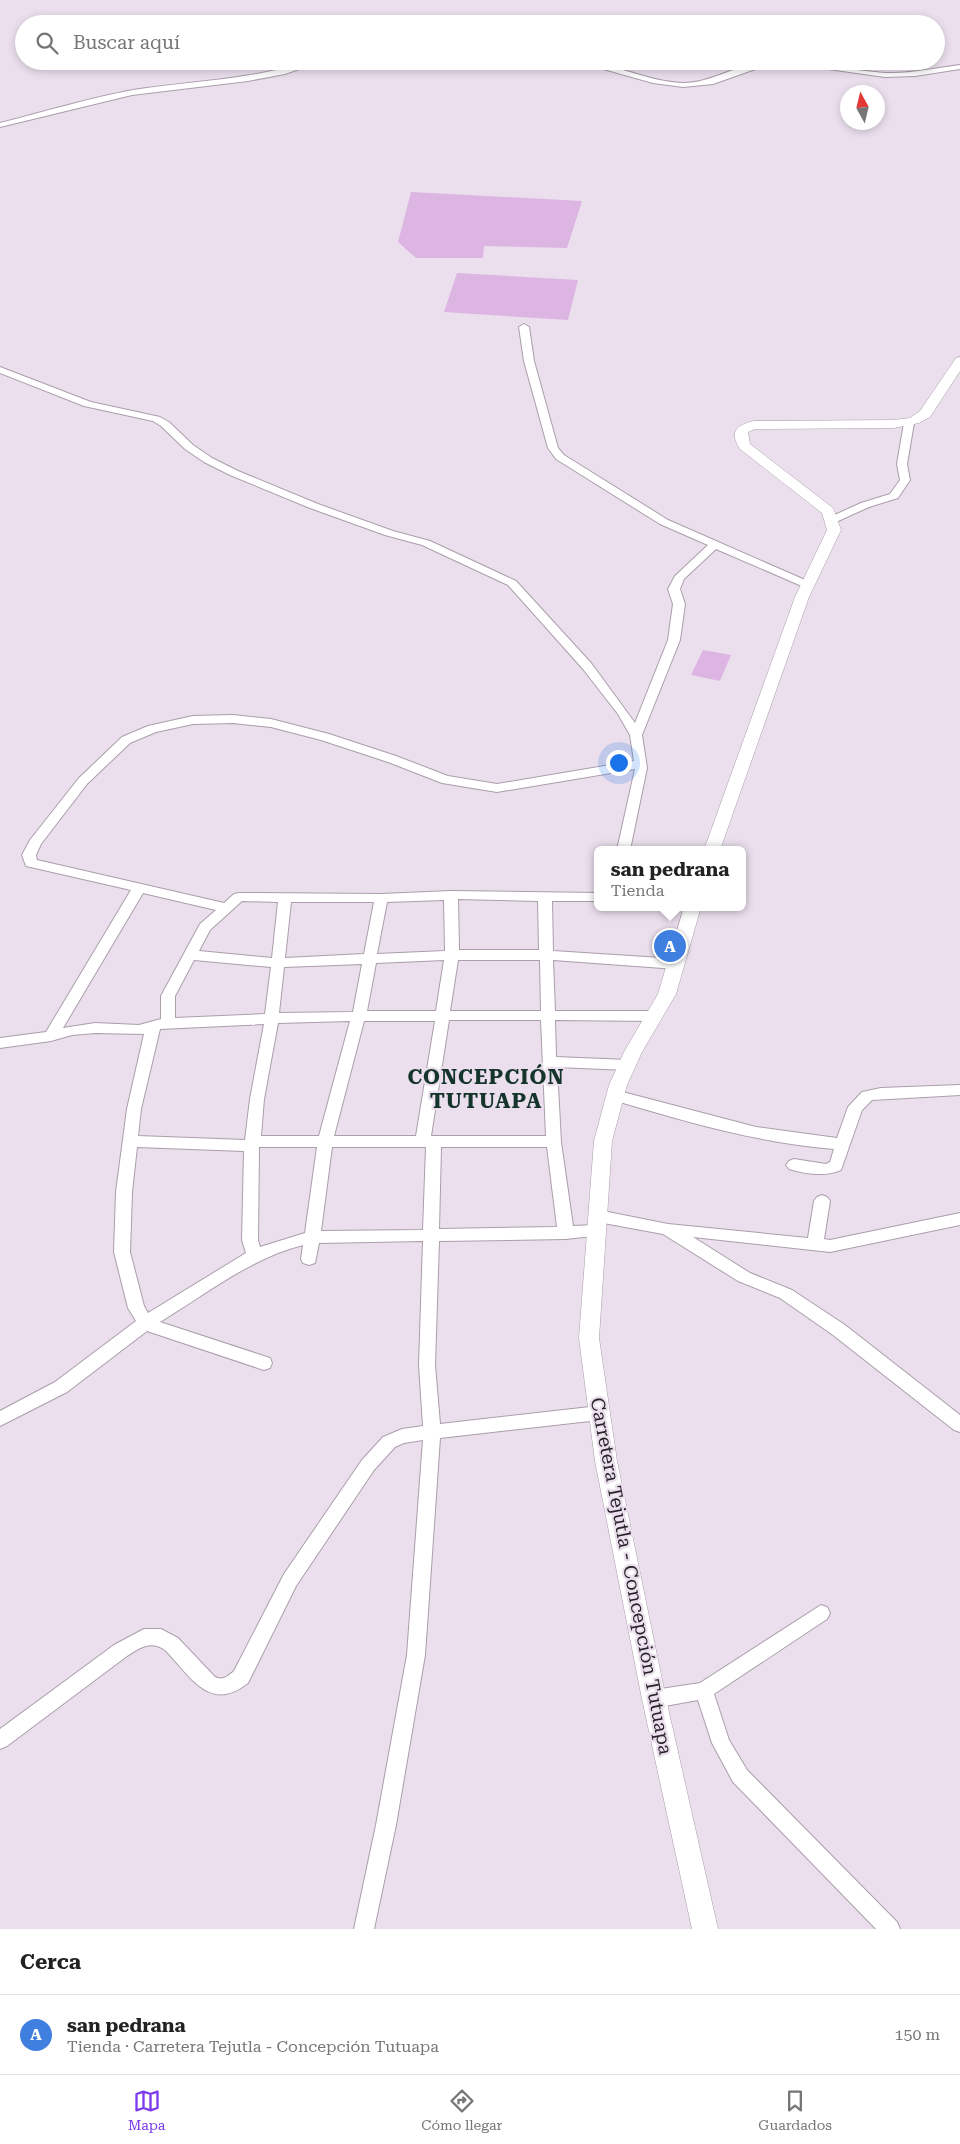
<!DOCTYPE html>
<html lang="es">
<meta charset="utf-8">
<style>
:root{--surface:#fff;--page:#f6f6f6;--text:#222;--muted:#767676;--line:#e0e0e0;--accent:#7c3aed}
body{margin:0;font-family:"Roboto Serif",serif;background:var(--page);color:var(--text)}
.compass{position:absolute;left:840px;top:85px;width:45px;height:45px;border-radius:50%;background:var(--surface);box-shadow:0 2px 8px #0003;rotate:352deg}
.you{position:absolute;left:618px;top:762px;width:18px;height:18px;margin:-12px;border:4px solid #fff;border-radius:50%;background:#1a73e8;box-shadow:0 0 0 8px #1a73e833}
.badge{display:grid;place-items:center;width:32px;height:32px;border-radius:50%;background:var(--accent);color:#fff;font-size:16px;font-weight:700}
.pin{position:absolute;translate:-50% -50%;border:2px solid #fff;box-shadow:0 1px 5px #0006}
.popup{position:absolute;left:594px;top:846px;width:152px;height:65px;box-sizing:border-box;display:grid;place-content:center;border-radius:8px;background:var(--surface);filter:drop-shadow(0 1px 4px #0005);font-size:16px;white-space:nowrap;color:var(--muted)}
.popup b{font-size:19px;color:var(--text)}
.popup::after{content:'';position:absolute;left:50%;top:100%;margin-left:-10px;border:10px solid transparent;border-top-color:var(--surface)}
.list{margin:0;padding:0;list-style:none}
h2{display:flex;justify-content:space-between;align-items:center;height:65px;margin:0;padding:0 20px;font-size:21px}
h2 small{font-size:16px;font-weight:400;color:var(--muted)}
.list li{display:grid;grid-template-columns:32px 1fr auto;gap:15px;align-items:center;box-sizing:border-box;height:80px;padding:0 20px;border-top:1px solid var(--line)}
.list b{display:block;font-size:19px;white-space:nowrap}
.list p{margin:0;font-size:16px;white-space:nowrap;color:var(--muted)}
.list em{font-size:16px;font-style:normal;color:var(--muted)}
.icon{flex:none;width:28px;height:28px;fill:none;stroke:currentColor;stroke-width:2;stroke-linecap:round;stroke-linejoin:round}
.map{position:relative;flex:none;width:960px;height:1929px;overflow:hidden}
.search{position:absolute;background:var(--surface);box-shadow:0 2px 8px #0003;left:15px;right:15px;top:15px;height:55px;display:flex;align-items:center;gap:12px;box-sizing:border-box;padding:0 18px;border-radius:28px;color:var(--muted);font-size:19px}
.sheet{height:145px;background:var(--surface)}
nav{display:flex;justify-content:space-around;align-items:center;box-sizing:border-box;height:70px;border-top:1px solid var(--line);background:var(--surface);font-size:14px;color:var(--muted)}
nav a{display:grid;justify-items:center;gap:2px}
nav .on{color:var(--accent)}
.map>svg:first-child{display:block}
.green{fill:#ddb5e3}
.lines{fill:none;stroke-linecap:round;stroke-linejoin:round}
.minor-casing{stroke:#aa9eab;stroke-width:2}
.tertiary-casing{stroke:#aa9eab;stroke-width:1}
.minor{fill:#fff;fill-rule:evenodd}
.tertiary{fill:#fff;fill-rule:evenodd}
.labels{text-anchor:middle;stroke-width:4.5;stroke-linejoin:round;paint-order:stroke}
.near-street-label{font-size:19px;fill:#272328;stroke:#ebdfed}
.district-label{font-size:21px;font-weight:bold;letter-spacing:1px;fill:#15342b;stroke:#ebdfed}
</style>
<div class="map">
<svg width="960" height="1929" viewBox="0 0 960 1929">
<rect width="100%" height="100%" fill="#ebdfed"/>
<path class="green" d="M411,192L582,201L567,248L484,246L483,258H416L398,242Z
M457,273L578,280L568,320L444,312Z
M703,650L731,655L720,681L691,675Z"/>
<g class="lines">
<defs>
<path id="minor" d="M309,61H322L285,74L248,81L132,95L0,127V123C44,112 89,98 133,90C192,81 252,80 309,61Z
M575,61C612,61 646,82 683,83C711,83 733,66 760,63C802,57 843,70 885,73C910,74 935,68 960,65V69L915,76L885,77L814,67H761L713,84L683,87L653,83Z
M524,324L529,327L534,361L558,448L564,455L668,520L812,583L814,585L812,587H804L716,549L684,579L680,589L685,604L680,640L642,735L647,768L630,850H617L635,769L497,792L442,783L388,762L321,740L271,727L233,723L193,724L156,732L130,743L87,784L41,844L36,855L37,860L224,903L234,894L239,893L381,894L451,891L598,893V901H552L553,951L677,959L682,961L684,964L682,967L677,969L553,960L555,1011H655L660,1013L662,1016L660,1019L655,1021L555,1020L556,1057L628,1060L633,1061L635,1065L633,1069L628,1070L557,1067L561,1142L573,1226L596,1225L601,1227L604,1231L601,1235L566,1239L439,1241L435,1365L440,1424L599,1406L605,1408L607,1413L605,1418L599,1420L440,1438L425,1655L396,1825L374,1929H354L376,1825L407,1655L423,1440L404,1443L395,1447L374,1470L296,1586L248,1683C209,1714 190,1675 165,1650C150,1640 140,1648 127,1656L7,1746L0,1749V1729L114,1645L144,1629H161L178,1638L215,1677C223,1681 228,1676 234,1671L284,1574L362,1460L383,1437L402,1429L423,1426L419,1365L423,1241L319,1243L315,1263L309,1265L303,1263L301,1259L303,1245C251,1258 206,1294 160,1322L270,1358L272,1363L270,1368L264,1370L147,1331L67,1392L0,1426V1411L55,1382L136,1321L128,1308L114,1252L116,1192L127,1109L144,1034L95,1033L72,1035L51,1041L0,1048V1038L46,1032L131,890L26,866L22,855L30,840L79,778L122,737L148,726L193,716L233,715L271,719L329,734L396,756L448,776L497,784L634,761L630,735L618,714L583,669L508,585L422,545L385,535L310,508L230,475L204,462L185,449L161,426L153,421L84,406L0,373V367L91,402L160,417L169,422L193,445L212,458L238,471L318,504L393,531L430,541L516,581L591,663L635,723L668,640L673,604L668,589L675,576L708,545L660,524L556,459L548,448L524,361L519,327ZM143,893L216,910L200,924L161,996V1019L139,1025L95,1023L63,1028ZM458,899L538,901L539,950H459ZM444,900L445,951L377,954L387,902ZM242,901L278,902L272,958L199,951L210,930ZM291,902H374L364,954L285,958ZM194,960L271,967L265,1014L175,1018V996ZM444,960L436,1011H367L376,963ZM458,960H540L541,1011H450ZM362,964L353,1012L279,1013L284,967ZM449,1020H541L546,1136H431ZM350,1021L319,1136H261L264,1099L278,1023ZM364,1021H435L416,1136H334ZM264,1024L250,1099L245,1140L138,1136L141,1109L160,1029ZM137,1147L244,1151L242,1240L246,1253L148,1313L144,1306L130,1252L132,1192ZM259,1147H317L305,1233L260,1247L258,1240ZM332,1147H426L423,1230L321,1231ZM441,1147H547L557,1227L439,1229Z
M909,420L914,423L907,464L910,480L898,498L869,507L836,522H828L827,520L828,518L861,503L890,494L900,480L897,464L904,423Z
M960,1085V1095L872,1100L862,1110L841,1170C825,1177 806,1174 789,1169L786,1165L789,1161L794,1159L826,1164L830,1162L834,1149C758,1143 683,1121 610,1099L608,1095L610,1091L615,1090L756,1127L837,1138L848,1107L862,1092L881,1088Z
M822,1195L827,1197L830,1201L824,1239L830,1240L960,1213V1225L830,1252L693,1237L750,1273L792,1290L845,1325L960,1415V1432L954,1430L833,1335L780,1298L738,1281L663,1234L598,1222L593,1220L590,1216L593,1212L598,1210L668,1224L808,1238L814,1201L817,1197Z
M821,1605L827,1607L830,1613L827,1619L714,1694L729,1740L747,1770L897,1922L900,1929H876L733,1782L712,1743L698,1700L654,1708L647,1705L645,1699L647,1693L654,1690L700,1683Z"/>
<path id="tertiary" d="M960,357V371L930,417L919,423L894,428L755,429L748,432L750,444L833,508L841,530L809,597L720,850H704L795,597L827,530L822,513L740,449C729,432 736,425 754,421L894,420L910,418L920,411L956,358Z
M684,907H701L676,994L642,1052L627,1085L612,1141L599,1338L617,1461L666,1699L718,1929H692L642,1699L595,1461L579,1338L594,1141L609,1085L624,1052L658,994Z"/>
</defs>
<use href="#minor" class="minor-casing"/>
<use href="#tertiary" class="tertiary-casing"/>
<use href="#minor" class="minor"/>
<use href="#tertiary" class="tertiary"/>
</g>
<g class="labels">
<g class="near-street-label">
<text transform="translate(632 1576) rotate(79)" y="7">Carretera Tejutla - Concepción Tutuapa</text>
</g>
<g class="district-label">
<text x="486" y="1084">CONCEPCIÓN<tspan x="486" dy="24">TUTUAPA</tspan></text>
</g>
</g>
</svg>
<svg class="compass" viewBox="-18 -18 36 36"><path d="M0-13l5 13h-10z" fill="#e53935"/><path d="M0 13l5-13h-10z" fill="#767676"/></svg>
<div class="you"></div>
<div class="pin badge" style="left:670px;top:946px;background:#3f7fe0">A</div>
<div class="popup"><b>san pedrana</b>Tienda</div>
<div class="search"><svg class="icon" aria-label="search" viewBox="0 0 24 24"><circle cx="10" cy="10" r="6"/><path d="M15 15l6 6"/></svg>Buscar aquí</div>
</div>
<section class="sheet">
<h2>Cerca<small></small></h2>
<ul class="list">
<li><span class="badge" style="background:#3f7fe0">A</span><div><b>san pedrana</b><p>Tienda · Carretera Tejutla - Concepción Tutuapa</p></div><em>150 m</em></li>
</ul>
</section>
<nav>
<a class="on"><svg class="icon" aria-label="map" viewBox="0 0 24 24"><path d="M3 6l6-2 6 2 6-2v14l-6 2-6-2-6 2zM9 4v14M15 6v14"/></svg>Mapa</a>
<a><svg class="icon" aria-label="directions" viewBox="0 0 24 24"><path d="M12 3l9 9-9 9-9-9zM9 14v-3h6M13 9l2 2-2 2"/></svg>Cómo llegar</a>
<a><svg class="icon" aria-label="saved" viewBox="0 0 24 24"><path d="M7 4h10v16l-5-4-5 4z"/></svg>Guardados</a>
</nav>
